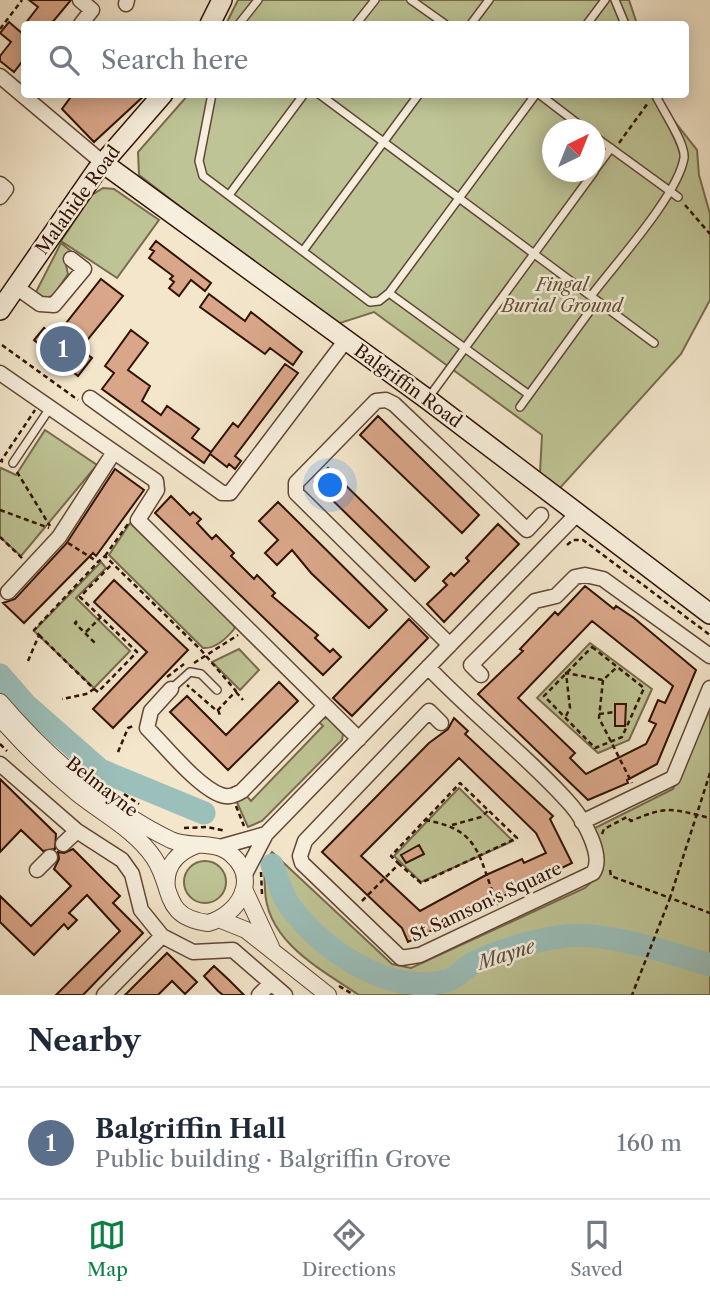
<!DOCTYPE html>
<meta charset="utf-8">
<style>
:root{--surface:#fff;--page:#f6f6f7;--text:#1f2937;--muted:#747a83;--line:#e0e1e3;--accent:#0b8043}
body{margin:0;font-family:"Libre Caslon Text",serif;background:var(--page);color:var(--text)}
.compass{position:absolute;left:542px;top:119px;width:63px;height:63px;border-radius:50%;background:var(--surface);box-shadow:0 4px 18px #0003;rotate:43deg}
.you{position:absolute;left:331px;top:486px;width:24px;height:24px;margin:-18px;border:5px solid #fff;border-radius:50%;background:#1a73e8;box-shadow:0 0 0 10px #1a73e833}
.badge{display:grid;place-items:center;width:46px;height:46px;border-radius:50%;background:var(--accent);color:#fff;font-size:23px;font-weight:700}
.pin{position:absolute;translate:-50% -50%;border:4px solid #fff;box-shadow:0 2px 7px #0006}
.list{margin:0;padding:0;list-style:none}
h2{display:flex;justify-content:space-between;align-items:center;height:91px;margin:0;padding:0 28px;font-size:30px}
h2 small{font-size:23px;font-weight:400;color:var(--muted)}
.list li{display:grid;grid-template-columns:46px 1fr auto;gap:21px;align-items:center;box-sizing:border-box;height:112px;padding:0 28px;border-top:2px solid var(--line)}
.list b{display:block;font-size:26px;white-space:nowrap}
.list p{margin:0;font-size:23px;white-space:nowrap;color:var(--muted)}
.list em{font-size:23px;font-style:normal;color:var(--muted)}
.icon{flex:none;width:38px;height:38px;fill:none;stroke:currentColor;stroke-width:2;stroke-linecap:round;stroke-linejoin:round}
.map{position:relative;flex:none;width:710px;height:995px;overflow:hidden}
.search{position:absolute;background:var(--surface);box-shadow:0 4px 18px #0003;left:21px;right:21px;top:21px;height:77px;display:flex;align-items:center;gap:18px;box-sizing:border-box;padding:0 24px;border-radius:7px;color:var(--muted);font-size:26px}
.sheet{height:203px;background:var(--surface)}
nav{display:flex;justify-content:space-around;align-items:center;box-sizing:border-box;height:98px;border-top:2px solid var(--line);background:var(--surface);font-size:19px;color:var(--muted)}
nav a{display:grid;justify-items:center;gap:4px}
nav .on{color:var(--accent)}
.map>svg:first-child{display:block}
.green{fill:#bec495;stroke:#786b4c;stroke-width:2;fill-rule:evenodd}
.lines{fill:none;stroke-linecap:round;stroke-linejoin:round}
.river{stroke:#9bbfba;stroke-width:23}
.building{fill:#d9a689;stroke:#311204;stroke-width:2;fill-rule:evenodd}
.service-casing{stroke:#624736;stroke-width:10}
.minor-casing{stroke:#624736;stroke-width:17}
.tertiary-casing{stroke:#624736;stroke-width:18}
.secondary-casing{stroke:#311204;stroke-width:22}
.path{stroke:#311204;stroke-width:2.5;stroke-dasharray:5 3.5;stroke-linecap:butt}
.service{stroke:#f7efdd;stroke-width:7}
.minor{stroke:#f7efdd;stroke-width:14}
.tertiary{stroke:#f7efdd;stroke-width:16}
.secondary{stroke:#f7efdd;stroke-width:19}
.labels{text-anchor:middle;stroke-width:5;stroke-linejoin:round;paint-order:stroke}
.street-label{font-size:18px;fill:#311204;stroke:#f7efdd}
.park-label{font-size:18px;font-style:italic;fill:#625037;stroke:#f7efdd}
.water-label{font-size:19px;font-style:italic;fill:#564f44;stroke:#f7efdd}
</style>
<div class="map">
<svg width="710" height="995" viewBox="0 0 710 995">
<rect width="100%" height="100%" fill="#f3e6cb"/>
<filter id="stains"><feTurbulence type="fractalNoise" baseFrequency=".00286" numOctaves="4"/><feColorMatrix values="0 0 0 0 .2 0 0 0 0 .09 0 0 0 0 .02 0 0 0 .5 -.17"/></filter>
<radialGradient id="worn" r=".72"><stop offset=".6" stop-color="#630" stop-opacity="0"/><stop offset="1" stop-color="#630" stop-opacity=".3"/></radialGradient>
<path class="green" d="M238,0H629L637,24H226Z
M188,95H660L664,108L697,150L699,175L710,214V300L681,354L560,488L540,473L542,435L374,312L334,325L139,175L138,152ZM552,130H594V172H552Z
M103,188L114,189L159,220L117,278L61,241L92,195Z
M61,243L72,252L65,261L68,274L53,296L44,298L36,292Z
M45,430L97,465L21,556L0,537V471L1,468L16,475Z
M130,523L232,622L235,628C227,638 216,649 203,648L109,555Z
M101,562L106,568L76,598L130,651L94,688L34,631Z
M590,643L652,689L629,740L598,753L537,698Z
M239,649L259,670L240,690L212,662Z
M710,709V995H359C320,969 266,941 265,889C264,874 263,865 272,852L392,964L411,968L585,888L602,872L603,856L593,829L673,789Z
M328,718L343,734L342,740L262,821L248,827L235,798L245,794L251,801L323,726L316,719Z
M459,788L513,841L421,882L394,856Z
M184 882a21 21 0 1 1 42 0a21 21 0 1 1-42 0Z"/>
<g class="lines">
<path class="river" d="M0,675L26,705L100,770L204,813
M272,865C278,879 282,897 292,909C327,953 388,995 447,981C457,978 464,968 473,963C501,950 534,940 565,936C604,931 671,953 710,965"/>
</g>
<path class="building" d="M29,0H71L51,24H25L38,7Z
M9,22L24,35V59L14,72L0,61V56L11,42L0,33Z
M73,94H146L94,142L62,109Z
M156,241L211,283L205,291L191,280L179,296L169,288L174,282L170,279L173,276L149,258L154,251L150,249Z
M101,279L123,296L80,349L92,358L78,376L34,340L44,328L55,337Z
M209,294L245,321L251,312L302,352L293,365L270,348L265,354L200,307Z
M131,330L148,343L128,370L150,386L142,401L161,415L167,406L199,429L192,438L211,452L233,423L238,427L285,364L298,373L235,456L241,461L235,469L229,464L227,467L210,454L204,463L102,389L114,373L105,366Z
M378,416L479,515L462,533L360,435Z
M328,468L429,567L415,581L314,482Z
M115,469L144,490L96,556L93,553L24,623L3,603L15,599L66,544Z
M171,496L190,515L193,512L201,519L197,523L212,539L216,535L234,553L231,556L254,579L257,575L275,593L272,596L318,635L315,638L330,652L333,649L341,657L323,675L155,513Z
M278,502L387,610L369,628L311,573L292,550L277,565L265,553L278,540L259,521Z
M498,524L519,544L444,622L427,604L447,585L443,581L451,573L454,576L469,561L466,558Z
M114,580L188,650L113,728L93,709L147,652L94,602Z
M585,586L614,609L616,606L634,618L696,670L657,764L627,780L628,783L588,800L478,694L523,651L520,649L555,612L558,615ZM592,621L673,686L665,703L658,700L649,721L656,724L646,744L586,774L570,758L575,753L518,698Z
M409,619L428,638L352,716L333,698Z
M279,682L298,701L228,770L170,712L187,696L226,735Z
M615,704H626L625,726H615Z
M454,718L468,731L465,734L553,816L550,819L572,863L408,942L402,928L322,852L429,743L448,729ZM459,758L536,833L546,853L524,863L522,859L486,875L420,911L361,856Z
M0,779L56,834L55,849L43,851L21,830L0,852Z
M419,845L424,854L406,863L401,855Z
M73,849L120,896L113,903L143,933L83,995H56L120,931L87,895L69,913L77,920L68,929L64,924L34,955L0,922V896L31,926L71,886L54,869L59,859L58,852L64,853Z
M167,953L197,982L185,994L172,981L158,995H125Z
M214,966L229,980L244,995H223L218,991L204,976Z"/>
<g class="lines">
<defs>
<path id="service" d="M411,0L445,24
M615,0L625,24
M239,24L258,0
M356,24L375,0
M471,24L489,0
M587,24L605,0
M212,94L199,161L203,176L370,302L379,301L389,293L528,394
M319,94L654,343
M539,94L586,130
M594,136L678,197
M594,171L611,148
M229,195L304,94
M303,251L419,94
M389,293L536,94
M591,296C615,264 678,195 684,158C686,144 662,109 655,94
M429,397L594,172
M520,407L597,301
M13,463L50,408
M171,689L190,672L201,674L217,690"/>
<path id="minor" d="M80,0L92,10L81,24
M126,4L127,0
M0,76L103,163
M0,184L6,189L0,197
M16,287L40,304L54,305L84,269L71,259
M0,373L156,481L157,490L138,520L359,739
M90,398L222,493H230L346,340
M8,592L59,537L114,452
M450,645L296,493V483L376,401L386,400L394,404L527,530L541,515
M428,667C473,715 528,756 571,805C583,819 605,856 593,873L420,955L401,958L302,863L300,856L305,841L429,711L441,723
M481,675L471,665L535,601L556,596L575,577L585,575L603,579L710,656
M171,689L151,711L147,728C165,746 198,787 221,795C229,798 235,795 242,791L325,706
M0,764L77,831L122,860L132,874L141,910L162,936L193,952L233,950L285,995
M582,822L673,778L710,688
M63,844L77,831
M220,847L266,834
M37,870L50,857
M244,876L266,834L577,514
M104,995L162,936
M259,995L271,983"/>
<path id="tertiary" d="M0,702C46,756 107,809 171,840C191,849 215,839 232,855C260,880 238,915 208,923C161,917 174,888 154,858C135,830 103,814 77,793C49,770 24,745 0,718
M167,888C164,866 178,852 197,845
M244,889L271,947
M221,920L246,930L328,995"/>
<path id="secondary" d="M210,24L222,0
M103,163L427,399L710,614
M0,310L97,170L163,94"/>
</defs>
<use href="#service" class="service-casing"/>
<use href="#minor" class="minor-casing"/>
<use href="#tertiary" class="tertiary-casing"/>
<use href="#secondary" class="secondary-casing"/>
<path class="path" d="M0,29L22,0
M116,94L118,96
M619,143L648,103
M685,205L710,234
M2,345L78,400
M3,462L1,461L35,410
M17,472L50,526
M0,510L49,528
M0,537L23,559
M68,543L98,562L105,556L201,650L236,691L217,711L187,685
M567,545L573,540H583L710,635
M105,556L128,524
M77,621L75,623L95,643L97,641
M86,632L101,617
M39,635L94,689L86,694L62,699
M592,647L644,688L622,737L595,748L544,696Z
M28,661L39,635L34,630L98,562
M194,663L238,635
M167,677L184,664
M603,680L599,718L632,783
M94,689L98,692L137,652L80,597L113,563
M236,692L243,700
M218,710L221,718
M599,714L615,712
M566,716L570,708L566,673L603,680L617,667
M0,744L7,751
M118,752L128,728L133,726
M710,773L670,898L710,913
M124,794L139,804
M236,806L244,826
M425,820C483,830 477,857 498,905
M452,825L481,817L489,810
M184,828L207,827L226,831
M602,834L604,829L627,817L631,821C668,805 672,809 710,818
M610,870L611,876L670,898L632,995
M261,872L262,894
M362,901L399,864L421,883L517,838L460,783L391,856L399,864
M339,986L354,995"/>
<use href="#service" class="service"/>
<use href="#minor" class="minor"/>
<use href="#tertiary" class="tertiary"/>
<use href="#secondary" class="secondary"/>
</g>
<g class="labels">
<g class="street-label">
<text transform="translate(78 200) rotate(-54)" y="6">Malahide Road</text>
<text transform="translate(408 386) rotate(36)" y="6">Balgriffin Road</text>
<text transform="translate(102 787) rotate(38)" y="6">Belmayne</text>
<text transform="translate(486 902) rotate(-25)" y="6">St Samson's Square</text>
</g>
<g class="park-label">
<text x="562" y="291">Fingal<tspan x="562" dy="21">Burial Ground</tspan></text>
</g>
<g class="water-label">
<text transform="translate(506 954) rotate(-18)" y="7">Mayne</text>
</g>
</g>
<rect width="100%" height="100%" filter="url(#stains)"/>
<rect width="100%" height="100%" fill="url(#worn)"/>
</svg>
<svg class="compass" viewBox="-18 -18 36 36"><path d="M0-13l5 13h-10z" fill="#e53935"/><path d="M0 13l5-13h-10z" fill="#747a83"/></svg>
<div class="you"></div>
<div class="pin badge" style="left:63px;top:349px;background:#5c6f8a">1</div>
<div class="search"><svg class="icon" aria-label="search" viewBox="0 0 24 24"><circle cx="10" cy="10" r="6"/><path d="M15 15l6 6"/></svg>Search here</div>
</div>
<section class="sheet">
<h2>Nearby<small></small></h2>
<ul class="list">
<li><span class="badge" style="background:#5c6f8a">1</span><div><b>Balgriffin Hall</b><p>Public building · Balgriffin Grove</p></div><em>160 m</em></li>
</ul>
</section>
<nav>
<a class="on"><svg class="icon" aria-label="map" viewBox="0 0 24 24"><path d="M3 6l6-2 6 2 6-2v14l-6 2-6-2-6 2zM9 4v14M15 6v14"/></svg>Map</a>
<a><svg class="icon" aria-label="directions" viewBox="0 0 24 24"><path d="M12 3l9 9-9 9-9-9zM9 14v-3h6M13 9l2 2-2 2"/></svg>Directions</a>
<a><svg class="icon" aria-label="saved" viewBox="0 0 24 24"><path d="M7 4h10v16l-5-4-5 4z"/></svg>Saved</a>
</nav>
